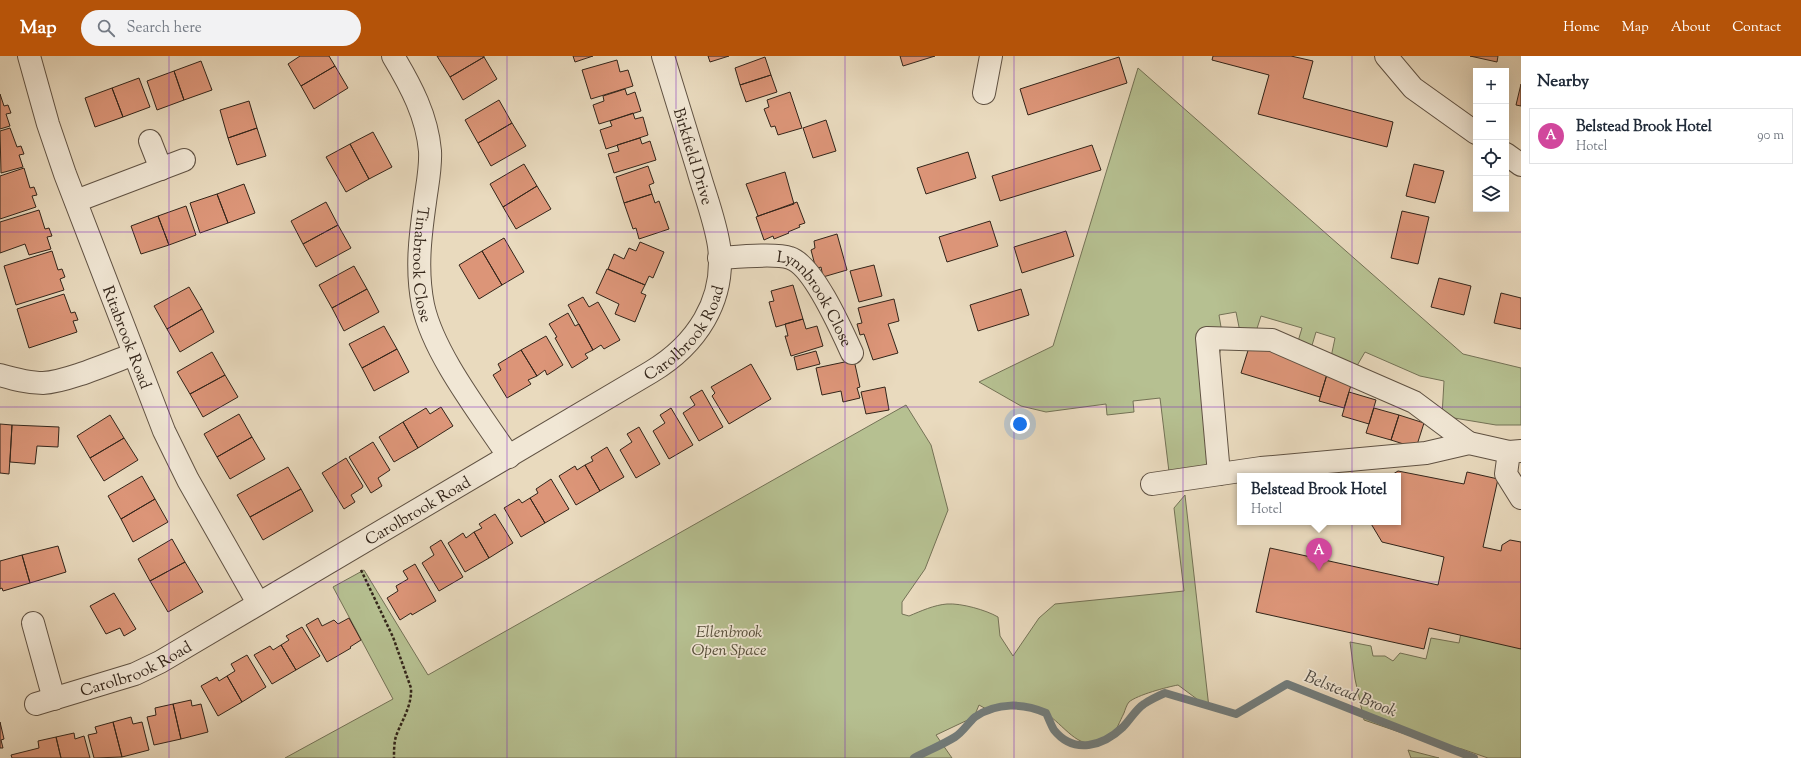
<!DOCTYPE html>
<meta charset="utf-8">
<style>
:root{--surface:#fff;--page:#f2f2f3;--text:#1f2937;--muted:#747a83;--line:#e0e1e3;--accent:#b45309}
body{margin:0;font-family:"Sorts Mill Goudy",serif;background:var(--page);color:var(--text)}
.controls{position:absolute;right:12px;top:12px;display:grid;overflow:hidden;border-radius:0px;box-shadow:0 4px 16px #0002}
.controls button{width:36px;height:36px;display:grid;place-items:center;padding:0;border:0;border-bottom:1px solid var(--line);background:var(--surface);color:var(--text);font:20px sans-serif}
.you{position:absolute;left:1020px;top:368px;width:14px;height:14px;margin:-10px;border:3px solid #fff;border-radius:50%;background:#1a73e8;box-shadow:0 0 0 6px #1a73e833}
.badge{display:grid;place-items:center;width:26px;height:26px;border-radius:50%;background:var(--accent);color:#fff;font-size:13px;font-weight:700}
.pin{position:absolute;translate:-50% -33px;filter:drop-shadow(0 1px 2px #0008)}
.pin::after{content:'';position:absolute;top:21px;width:14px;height:12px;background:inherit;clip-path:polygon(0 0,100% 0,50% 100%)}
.popup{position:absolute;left:1237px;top:417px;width:164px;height:52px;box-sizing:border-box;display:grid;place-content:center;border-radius:0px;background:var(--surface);filter:drop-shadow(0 1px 3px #0005);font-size:13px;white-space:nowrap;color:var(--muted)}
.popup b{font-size:15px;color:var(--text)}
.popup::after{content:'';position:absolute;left:50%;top:100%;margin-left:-8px;border:8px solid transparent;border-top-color:var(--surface)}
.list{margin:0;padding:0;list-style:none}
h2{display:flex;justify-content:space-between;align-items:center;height:52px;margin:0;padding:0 16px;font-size:17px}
h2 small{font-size:13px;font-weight:400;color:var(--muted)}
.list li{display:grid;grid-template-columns:26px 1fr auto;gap:12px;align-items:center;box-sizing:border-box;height:56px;margin:0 8px 8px;padding:0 8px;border:1px solid var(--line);border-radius:0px}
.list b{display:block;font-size:15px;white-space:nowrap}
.list p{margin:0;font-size:13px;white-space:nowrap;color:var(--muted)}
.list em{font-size:13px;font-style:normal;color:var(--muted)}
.icon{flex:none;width:22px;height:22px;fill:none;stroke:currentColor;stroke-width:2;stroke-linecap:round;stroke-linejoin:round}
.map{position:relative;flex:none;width:1521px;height:702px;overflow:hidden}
header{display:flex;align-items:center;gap:24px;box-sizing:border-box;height:56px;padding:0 20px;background:var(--accent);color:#fff}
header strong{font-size:19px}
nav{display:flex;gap:22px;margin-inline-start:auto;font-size:14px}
.search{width:280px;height:36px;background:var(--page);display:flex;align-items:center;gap:10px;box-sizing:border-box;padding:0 14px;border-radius:22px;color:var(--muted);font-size:15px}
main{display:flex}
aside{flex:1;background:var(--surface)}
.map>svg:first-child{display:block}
.green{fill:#b6c091;stroke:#747256}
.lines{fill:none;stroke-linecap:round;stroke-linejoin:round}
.stream{stroke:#737d7c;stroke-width:8}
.building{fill:#dc9578;stroke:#33251a}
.minor-casing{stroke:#605243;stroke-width:24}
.path{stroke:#33251a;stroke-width:2.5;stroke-dasharray:3 2;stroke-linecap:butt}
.minor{stroke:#f1e7d5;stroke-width:22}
.grid{fill:none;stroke:#7b2cbf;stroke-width:1;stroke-opacity:0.55}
.labels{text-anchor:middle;stroke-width:3.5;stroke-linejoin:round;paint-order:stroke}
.street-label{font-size:16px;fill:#33251a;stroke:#f1e7d5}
.park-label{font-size:16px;font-style:italic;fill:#544c38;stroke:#f1e7d5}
.water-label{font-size:17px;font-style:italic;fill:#4e4a43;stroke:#f1e7d5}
</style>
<header>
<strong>Map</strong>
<div class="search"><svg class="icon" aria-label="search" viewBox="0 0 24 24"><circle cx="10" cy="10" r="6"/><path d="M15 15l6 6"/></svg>Search here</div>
<nav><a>Home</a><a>Map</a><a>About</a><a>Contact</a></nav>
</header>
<main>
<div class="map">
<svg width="1521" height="702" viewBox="0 0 1521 702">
<rect width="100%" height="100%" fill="#e9dabe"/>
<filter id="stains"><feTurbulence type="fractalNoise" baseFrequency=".005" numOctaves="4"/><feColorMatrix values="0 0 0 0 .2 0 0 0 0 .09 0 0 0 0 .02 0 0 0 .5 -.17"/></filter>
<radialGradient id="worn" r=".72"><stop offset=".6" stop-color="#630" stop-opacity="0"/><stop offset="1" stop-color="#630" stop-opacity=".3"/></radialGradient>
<path class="green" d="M1138,12L1463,298L1521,312V369H1496L1442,360L1444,325L1420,320L1365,296L1351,320L1330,306L1335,282L1316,276L1310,296L1296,292L1302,272L1261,260L1253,285L1241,281L1236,256L1219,259L1223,283L1218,304L1206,421L1170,424L1160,342L1133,345L1134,356L1107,359L1106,348L1046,356L1021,350L979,326L1053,290Z
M906,349L931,389L948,454L925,513L902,546V558L909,560C921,555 934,549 947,548C961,547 986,554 998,561L1000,580L1013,600L1039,562L1055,548L1184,535L1174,452L1185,439L1209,652L1178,629C1167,631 1137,639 1129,646C1127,648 1125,654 1124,657C1115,675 1114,685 1091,687C1073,689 1057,660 1039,654C1022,648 1005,653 988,654L979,649L974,661L936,679L952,702H285L393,643L333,531L364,514L428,619Z
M1461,577L1521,591V702H1488L1462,693L1414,681L1364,664L1355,623L1350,586L1371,590L1373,600H1385L1393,605L1400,597L1426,603L1431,582L1459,587Z
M1408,694L1439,702H1411Z"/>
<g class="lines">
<path class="stream" d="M914,702C927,695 942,689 955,681C963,676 968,667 975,661C997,646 1024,647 1046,657C1049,663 1051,669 1054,674C1074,699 1103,690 1123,671C1130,664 1136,653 1144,648C1150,644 1158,640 1165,637L1236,658L1287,628L1474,702"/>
</g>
<path class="building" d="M300,0H329L335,10L301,30L288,8Z
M437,0H484V1L450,21Z
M573,0H593L575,6Z
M708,0H729L710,6Z
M900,0H935L903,10Z
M1213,0H1291L1313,5L1303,42L1393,66L1387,91L1258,58L1269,19L1212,4Z
M1470,0H1498L1497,6Z
M484,1L497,23L463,44L450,21Z
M765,1L771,19L740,29L735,12Z
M1119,1L1127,27L1028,59L1020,33Z
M617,4L620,16L628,14L633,30L591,43L582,14Z
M201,5L212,34L184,44L174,15Z
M335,10L348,32L314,53L301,30Z
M174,15L184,44L157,54L147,25Z
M771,19L777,36L746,46L740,29Z
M139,22L150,51L123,61L112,32Z
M1521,28V50L1516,49Z
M112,32L123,61L95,71L85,42Z
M625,33L627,39L635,36L641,55L599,68L593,49L604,45L603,40Z
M790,36L802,72L778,79L775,70L771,71L764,53L769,51L767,44Z
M0,38L4,50L8,49L11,57L6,58L10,70L0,73Z
M499,44L512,67L478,87L465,64Z
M249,45L257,72L228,82L220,54Z
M633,57L635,63L643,61L648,79L606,93L600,74L612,70L610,65Z
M826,64L836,95L813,102L803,72Z
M512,67L526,90L491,110L478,87Z
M10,72L17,91L21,90L24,98L19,99L23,111L1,117L0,75Z
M257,72L266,100L237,109L228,82Z
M373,76L392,111L369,123L350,88Z
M640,82L642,88L650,85L656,104L614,117L608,98L619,95L617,89Z
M350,88L369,123L346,136L326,101Z
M1092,89L1101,114L1000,145L992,120Z
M968,96L976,122L926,138L917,112Z
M524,108L537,130L503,151L490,128Z
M1414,108L1444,115L1435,147L1406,140Z
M648,110L654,127L649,129L652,138L624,147L616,121Z
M24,112L30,132L34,131L37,139L32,140L36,151L0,163V120Z
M785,116L794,148L758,160L746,128Z
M244,128L255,157L228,167L217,138Z
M537,130L551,153L516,173L503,151Z
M217,138L228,167L200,177L190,147Z
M652,138L655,147L659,145L669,173L639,183L636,172L633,173L624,147Z
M326,146L338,169L303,188L291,165Z
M797,146L805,167L799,169L800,171L788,176L789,177L774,183L773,180L764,184L756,161Z
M186,150L196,179L169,189L158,160Z
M39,154L45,173L49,172L52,180L47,181L51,193L29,199L25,188L0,197V166Z
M1402,155L1429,161L1418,208L1391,202Z
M158,160L169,189L141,198L131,170Z
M990,165L998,190L947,206L939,181Z
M338,169L351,192L316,211L303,188Z
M1066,175L1074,200L1022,217L1014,191Z
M837,178L847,214L823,221L821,211L816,213L811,194L815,192L814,185Z
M504,182L524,216L502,229L482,195Z
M640,186L664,196L653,222L649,220L645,229L608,213L614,198L624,203L629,192L636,195Z
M52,195L58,214L62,213L65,221L60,223L64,234L16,249L4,210Z
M482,195L502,229L479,243L459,209Z
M874,209L882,240L859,246L850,215Z
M354,210L367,233L332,252L319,229Z
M607,213L645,229L641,237L646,239L635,266L615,258L619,248L596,237Z
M1439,222L1471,230L1464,259L1431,251Z
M793,229L803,263L776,271L769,246L774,245L771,235Z
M189,231L202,253L167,273L154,250Z
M367,233L379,256L344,275L332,252Z
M1021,233L1029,259L978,275L970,249Z
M1501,237L1521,242V273L1494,267Z
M64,238L71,257L75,256L78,264L73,265L77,276L29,292L17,253Z
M583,241L589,251L598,246L620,284L604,293L601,289L593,294L568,249Z
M894,243L899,265L888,268L898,297L873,304L864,278L860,279L857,268L862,267L858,252Z
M202,253L214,276L180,296L167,273Z
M568,257L575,270L579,268L593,294L585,298L588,302L572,312L555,282L557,281L549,268Z
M803,263L806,273L817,270L823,290L791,300L785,280H788L785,268Z
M384,270L397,293L362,312L349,288Z
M546,280L563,309L547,319L545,314L537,320L521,294Z
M1250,288L1329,312L1320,341L1241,317Z
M397,293L409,316L374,335L362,312Z
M521,294L537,320L528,324L531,328L507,342L493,319L501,314L498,308Z
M816,295L820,308L797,314L794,301Z
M212,296L225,319L190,338L177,316Z
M854,304L860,331L857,332L860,342L843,346L841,335L822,339L816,312Z
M751,308L771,343L729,368L712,340L715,337L711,331Z
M1327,318L1352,326L1344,352L1319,345Z
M225,319L238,341L203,361L190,338Z
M885,331L889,354L866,358L861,336Z
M702,334L723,371L699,385L683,357L695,349L690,341Z
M1349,336L1376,344L1369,368L1342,360Z
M441,351L453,370L418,392L403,366L426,352L430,358Z
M671,352L693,389L669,403L653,375L665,367L660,359Z
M1374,352L1399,359L1391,384L1366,377Z
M239,358L252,381L217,401L204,378Z
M110,359L124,382L90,402L77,380Z
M1399,359L1424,367L1416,392L1391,384Z
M403,366L418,392L394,406L379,381Z
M0,368L12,369L9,418L0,417Z
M12,369L59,371L58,391L37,390L35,408L10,406Z
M639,371L660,408L636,422L620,394L632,386L627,378Z
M252,381L265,403L230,423L217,401Z
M124,382L138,404L104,425L90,402Z
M373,386L390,414L378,422L382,430L371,437L349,401Z
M607,391L624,421L600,435L585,409L593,405L591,401Z
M346,402L363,430L362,432L351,439L355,446L344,453L322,417Z
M585,409L600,435L576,449L559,420L575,410L577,414Z
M288,411L301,433L250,461L237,439Z
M1398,415L1464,428L1467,416L1498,423L1483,491L1501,495L1502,489L1510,484L1521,486V593L1429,572L1424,593L1256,556L1270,492L1438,529L1444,501L1382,486L1370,466H1398V420H1390Z
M142,420L155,443L121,463L108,440Z
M551,423L569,453L545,467L530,442L538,437L536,433Z
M301,433L313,455L263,484L250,461Z
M530,442L545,467L521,481L504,452L519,443L522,447Z
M155,443L168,466L133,486L121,463Z
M495,458L513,487L489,502L474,476L482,472L479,468Z
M474,476L489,502L465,516L448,487L463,477L466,482Z
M172,483L185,506L150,525L138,503Z
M441,484L463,521L439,535L422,507L434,499L430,491Z
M58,490L66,516L30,527L22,499Z
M22,499L30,527L3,535L2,532L0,533V505Z
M185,506L203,536L168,556L150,525Z
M415,508L436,545L412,559L411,557L400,564L387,542L398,535L396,530L408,523L403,515Z
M114,537L136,573L124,580L120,572L106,578L90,550Z
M318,562L322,570L334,564L338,568L349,562L361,584L350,591L351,592L327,606L306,569Z
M302,571L320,600L296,614L281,589L289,584L286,580Z
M281,589L296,614L272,628L254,599L270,590L273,594Z
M247,599L266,631L242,646L227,620L235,615L231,608Z
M227,620L242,646L218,660L201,630L217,621L219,625Z
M191,644L192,650L201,648L208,676L181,683L173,648Z
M173,648L181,683L154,689L147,661L156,659L155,652Z
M131,661L133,668L142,666L149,694L122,701L113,666Z
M0,666L4,683L1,684L3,692H0Z
M113,666L122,701L94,702L88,679L97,677L95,671Z
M74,677L75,683L84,680L90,702H61L56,681Z
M56,681L61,702H12L11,699L39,692L38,685Z"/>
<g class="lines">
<defs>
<g id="minor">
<path id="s1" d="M29,0L48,68L65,118L164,375L188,424L258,547"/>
<path id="s2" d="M393,0C411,30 427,60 430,95C431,112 427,130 425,146C420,181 416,214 423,249C434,299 480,357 509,401"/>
<path d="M1386,0L1413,32L1476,77"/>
<path d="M984,37L991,0"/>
<path d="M150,85L161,113"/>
<path d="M1506,98L1521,109"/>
<path d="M76,145L184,104"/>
<path id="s3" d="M719,202C735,201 776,197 790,202C813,209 842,275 852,297"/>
<path d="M0,319C14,323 28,327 43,327C66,326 110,307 134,298"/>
<path d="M1521,395L1509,396L1506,418L1521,442"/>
<path d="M1219,418L1207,282L1272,284L1414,346L1469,387"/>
<path d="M1152,428L1261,412L1426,397L1469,387L1509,396"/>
<path d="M33,567L54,643"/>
<path id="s4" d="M36,648L135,618L160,606L651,316C696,289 726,245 719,190C715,164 705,139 698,114C686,76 675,38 663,0"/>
</g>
</defs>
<use href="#minor" class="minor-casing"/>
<path class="path" d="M361,514L393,581L411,632C412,650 402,664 396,680C394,687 394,695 394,702"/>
<use href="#minor" class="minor"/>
</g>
<path class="grid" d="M169,0V702M338,0V702M507,0V702M676,0V702M845,0V702M1014,0V702M1183,0V702M1352,0V702M0,176H1521M0,351H1521M0,526H1521"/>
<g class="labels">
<g class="street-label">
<text transform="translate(694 100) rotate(73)" y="6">Birkfield Drive</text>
<text dy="6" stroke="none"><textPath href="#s2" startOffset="217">Tinabrook Close</textPath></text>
<text dy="6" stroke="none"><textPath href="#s3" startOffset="118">Lynnbrook Close</textPath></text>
<text dy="6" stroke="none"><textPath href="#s4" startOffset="754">Carolbrook Road</textPath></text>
<text dy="6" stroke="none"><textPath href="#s1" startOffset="298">Ritabrook Road</textPath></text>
<text dy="6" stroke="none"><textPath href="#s4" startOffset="430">Carolbrook Road</textPath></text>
<text dy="6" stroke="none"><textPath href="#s4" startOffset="106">Carolbrook Road</textPath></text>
</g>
<g class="park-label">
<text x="729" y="581">Ellenbrook<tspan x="729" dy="18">Open Space</tspan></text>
</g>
<g class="water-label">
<text transform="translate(1351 637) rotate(22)" y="6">Belstead Brook</text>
</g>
</g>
<rect width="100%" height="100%" filter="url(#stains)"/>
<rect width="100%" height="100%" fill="url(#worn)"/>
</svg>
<div class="controls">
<button>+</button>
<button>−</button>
<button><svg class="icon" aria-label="locate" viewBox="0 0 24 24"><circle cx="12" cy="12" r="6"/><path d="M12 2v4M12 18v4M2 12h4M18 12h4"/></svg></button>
<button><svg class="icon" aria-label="layers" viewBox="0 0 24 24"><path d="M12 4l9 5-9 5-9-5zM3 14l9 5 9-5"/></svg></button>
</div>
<div class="you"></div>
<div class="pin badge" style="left:1319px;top:515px;background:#d1479c">A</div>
<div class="popup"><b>Belstead Brook Hotel</b>Hotel</div>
</div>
<aside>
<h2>Nearby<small></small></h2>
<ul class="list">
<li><span class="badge" style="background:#d1479c">A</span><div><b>Belstead Brook Hotel</b><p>Hotel</p></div><em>90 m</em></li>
</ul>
</aside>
</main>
